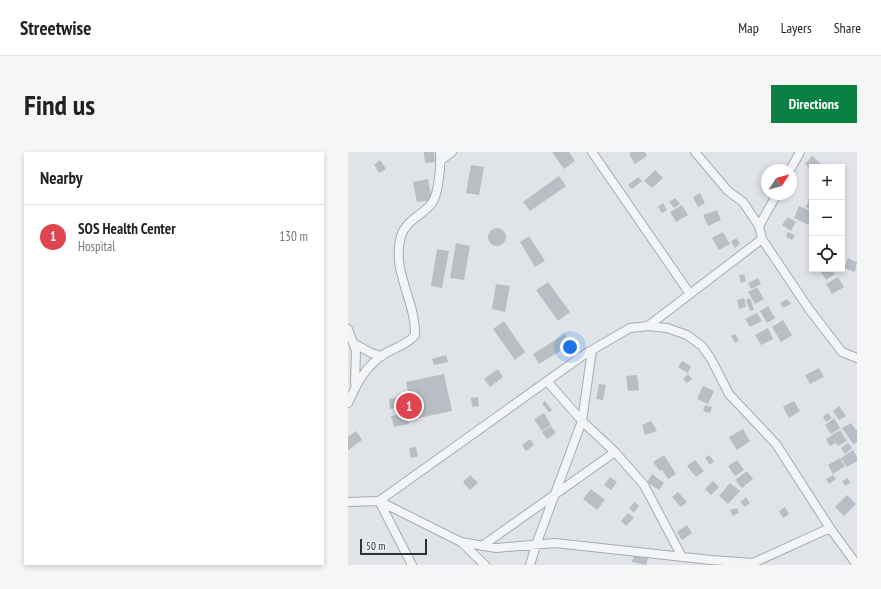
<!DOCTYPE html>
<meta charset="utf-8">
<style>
:root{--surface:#fff;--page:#f6f6f6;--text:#222;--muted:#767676;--line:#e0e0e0;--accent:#0b8043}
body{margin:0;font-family:"PT Sans Narrow",sans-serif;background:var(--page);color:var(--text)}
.controls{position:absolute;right:12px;top:12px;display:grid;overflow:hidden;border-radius:0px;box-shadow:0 2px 6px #0003}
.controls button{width:36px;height:36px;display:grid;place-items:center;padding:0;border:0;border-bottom:1px solid var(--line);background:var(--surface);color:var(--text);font:20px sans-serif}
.compass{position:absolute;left:413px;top:12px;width:36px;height:36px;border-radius:50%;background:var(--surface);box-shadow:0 2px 6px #0003;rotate:54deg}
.scale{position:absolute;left:12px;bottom:10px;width:67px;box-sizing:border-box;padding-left:4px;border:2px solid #2b333d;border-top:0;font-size:11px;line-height:14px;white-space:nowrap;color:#2b333d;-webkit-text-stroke:3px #f0f2f5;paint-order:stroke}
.you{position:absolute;left:222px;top:195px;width:14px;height:14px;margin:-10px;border:3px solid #fff;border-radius:50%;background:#1a73e8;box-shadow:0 0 0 6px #1a73e833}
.badge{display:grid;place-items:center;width:26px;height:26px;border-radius:50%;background:var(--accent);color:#fff;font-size:13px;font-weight:700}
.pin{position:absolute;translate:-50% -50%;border:2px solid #fff;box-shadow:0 1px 4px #0006}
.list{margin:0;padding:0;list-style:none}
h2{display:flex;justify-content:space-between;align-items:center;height:52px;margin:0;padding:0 16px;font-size:17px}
h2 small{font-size:13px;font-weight:400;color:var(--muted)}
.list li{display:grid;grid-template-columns:26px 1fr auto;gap:12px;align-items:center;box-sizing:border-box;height:64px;padding:0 16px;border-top:1px solid var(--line)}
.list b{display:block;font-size:15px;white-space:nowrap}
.list p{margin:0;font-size:13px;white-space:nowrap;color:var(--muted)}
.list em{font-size:13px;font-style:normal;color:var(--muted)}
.icon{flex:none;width:22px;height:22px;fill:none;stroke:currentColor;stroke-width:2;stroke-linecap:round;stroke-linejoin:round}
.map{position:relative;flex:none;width:509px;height:413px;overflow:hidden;border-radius:0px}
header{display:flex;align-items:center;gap:24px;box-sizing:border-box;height:56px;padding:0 20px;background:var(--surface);border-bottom:1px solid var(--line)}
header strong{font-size:19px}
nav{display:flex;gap:22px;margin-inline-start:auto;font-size:14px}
.intro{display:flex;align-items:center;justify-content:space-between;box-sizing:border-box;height:96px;padding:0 24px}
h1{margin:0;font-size:28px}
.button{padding:10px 18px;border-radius:0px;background:var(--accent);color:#fff;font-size:14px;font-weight:700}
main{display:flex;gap:24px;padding:0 24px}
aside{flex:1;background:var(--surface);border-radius:0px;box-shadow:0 2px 6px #0003}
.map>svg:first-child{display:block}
.building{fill:#b8bec4}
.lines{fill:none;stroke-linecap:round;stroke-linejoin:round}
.minor-casing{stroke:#a6abb1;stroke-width:10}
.minor{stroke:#f3f4f6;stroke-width:8}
</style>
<header>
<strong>Streetwise</strong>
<nav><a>Map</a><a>Layers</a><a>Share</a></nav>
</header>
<div class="intro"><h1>Find us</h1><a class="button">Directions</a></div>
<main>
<aside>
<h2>Nearby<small></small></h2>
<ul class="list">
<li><span class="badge" style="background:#e0444e">1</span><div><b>SOS Health Center</b><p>Hospital</p></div><em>130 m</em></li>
</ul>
</aside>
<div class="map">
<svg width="509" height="413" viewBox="0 0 509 413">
<rect width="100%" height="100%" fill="#e0e4e8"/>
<path class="building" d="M76,0H86L87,10L77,11Z
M204,0H221L227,9L216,17Z
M283,0H297L299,4L287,12L281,2Z
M464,4L476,15H464V19L457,12Z
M32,8L38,17L31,21L26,13Z
M123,13L136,15L131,43L118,41Z
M307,18L315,26L304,36L296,29Z
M211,24L218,34L182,59L175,50Z
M290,25L294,29L284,37L280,33Z
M80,27L84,48L69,50L65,30Z
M352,41L357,51L350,55L345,45Z
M463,44L464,45V58L458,55Z
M327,46L332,52L326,56L321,50Z
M315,51L319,58L314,61L310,55Z
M334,53L340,63L328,70L322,60Z
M451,54L464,60V66L461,73L446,66Z
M369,58L373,68L360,74L355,63Z
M440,65L448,70L443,79L434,73Z
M140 85a9 9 0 1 1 18 0a9 9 0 1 1-18 0Z
M375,80L382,92L371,98L364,86Z
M440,80L447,83L444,88L438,85Z
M181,84L197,109L187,115L172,90Z
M388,86L392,92L387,96L383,90Z
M108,91L122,94L116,128L102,126Z
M89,97L101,99L94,136L83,134Z
M500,106L509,110L507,120L496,116Z
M471,117H483L487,122L478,128Z
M396,122L398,129L393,131L391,123Z
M490,125L496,135L484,142L478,132Z
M410,126L413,132L403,137L400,131Z
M200,130L222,160L210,169L188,138Z
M148,132L162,134L157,160L144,157Z
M409,135L416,147L407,152L400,140Z
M396,146L398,155L391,157L389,148Z
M402,146L406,158L402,159L398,148Z
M439,147L443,152L435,156L432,151Z
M420,154L427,166L419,171L412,159Z
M409,161L414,169L402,175L397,167Z
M435,168L444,183L433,190L424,175Z
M156,169L177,200L167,208L145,177Z
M420,176L425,187L413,193L407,183Z
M217,182L223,192L191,212L185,202Z
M387,182L391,189L387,191L383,184Z
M98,203L100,210L86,213L84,207Z
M334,209L343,214L340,221L330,215Z
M471,216L476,225L462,232L457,223Z
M150,217L155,225L142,235L136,227Z
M96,222L104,259L66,267L58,230Z
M340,222L344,227L339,231L335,227Z
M289,223L291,238L280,239L278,224Z
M251,232L258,233L255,248L248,247Z
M355,234L366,239L360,252L349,247Z
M52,245L53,255L42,257L41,247Z
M130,245L131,254L124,255L123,246Z
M197,249L204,258L201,260L194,252Z
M446,249L452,259L441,266L435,255Z
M357,253L364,255L362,261L355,259Z
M491,254L498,264L491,268L485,259Z
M59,261L61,272L46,275L43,264Z
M196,261L203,273L194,279L186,267Z
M480,261L484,266L478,270L475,265Z
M486,266L492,276L483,282L477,273Z
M303,269L309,279L297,283L294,273Z
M503,271L509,279V290L505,292L494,276Z
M203,274L208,281L199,287L194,280Z
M395,277L402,289L389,298L381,285Z
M492,278L499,289L490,294L488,291L482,294L478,287Z
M8,279L14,288L0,298V285Z
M182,287L186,293L178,299L174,293Z
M500,291L504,296L497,302L493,296Z
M68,295L70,304L63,306L61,296Z
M505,298L509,305V309L499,315L493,306Z
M316,303L328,322L320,327L314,318L312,319L305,310Z
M361,303L366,309L362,313L357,306Z
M492,306L497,314L485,322L480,313Z
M347,308L356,319L348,325L339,314Z
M389,308L396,318L387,324L380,314Z
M399,319L405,327L394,336L387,328Z
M304,322L316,331L311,338L299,330Z
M122,323L130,331L122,338L115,330Z
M485,323L488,327L481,332L478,327Z
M262,325L269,330L263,338L256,333Z
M500,326L502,331L497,334L494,329Z
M365,329L371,335L363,343L357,337Z
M382,331L392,339L380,352L371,344Z
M243,337L257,348L249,358L235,347Z
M330,340L339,350L333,355L324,345Z
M499,343L508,352L496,364L487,355Z
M398,345L402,351L397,355L392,350Z
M287,350L291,354L286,361L281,356Z
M437,355L441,362L435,366L431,359Z
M389,356L391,361L385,364L382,358Z
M280,361L286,366L278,374L273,369Z
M339,373L344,381L334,388L329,380Z
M287,400L301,404L298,413L284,410Z"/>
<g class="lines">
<defs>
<path id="minor" d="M244,0L342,142
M347,0L380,39L395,50L411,74L414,87L461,157L494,200L509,206
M93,8L104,0
M442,18L452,0
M411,74L429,42
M300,174L414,87
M0,177L8,199L7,231
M7,192L23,201L34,204
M244,198L234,269L267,300
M0,251C9,231 18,213 38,201C48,195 59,193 67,183C68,149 43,119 53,84C58,68 75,63 84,51C91,41 93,12 92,0
M31,349L113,390L148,396L207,391L363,408L405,411L482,376
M31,349L64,413
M0,350L31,349L237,202L282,176L300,174L319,176L339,183L354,194L363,207L381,242L428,292L482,376L509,413
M114,391L137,413
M134,394L267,300L296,333L334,405
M182,413L188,393L234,269L199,229"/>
</defs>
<use href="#minor" class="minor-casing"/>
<use href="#minor" class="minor"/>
</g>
</svg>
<div class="controls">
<button>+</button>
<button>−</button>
<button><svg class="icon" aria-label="locate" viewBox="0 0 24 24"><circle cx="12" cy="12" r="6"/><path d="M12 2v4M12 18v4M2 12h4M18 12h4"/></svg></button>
</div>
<svg class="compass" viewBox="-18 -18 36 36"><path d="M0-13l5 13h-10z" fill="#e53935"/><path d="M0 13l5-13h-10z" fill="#767676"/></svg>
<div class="scale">50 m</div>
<div class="you"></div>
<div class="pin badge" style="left:61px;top:254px;background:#e0444e">1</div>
</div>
</main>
